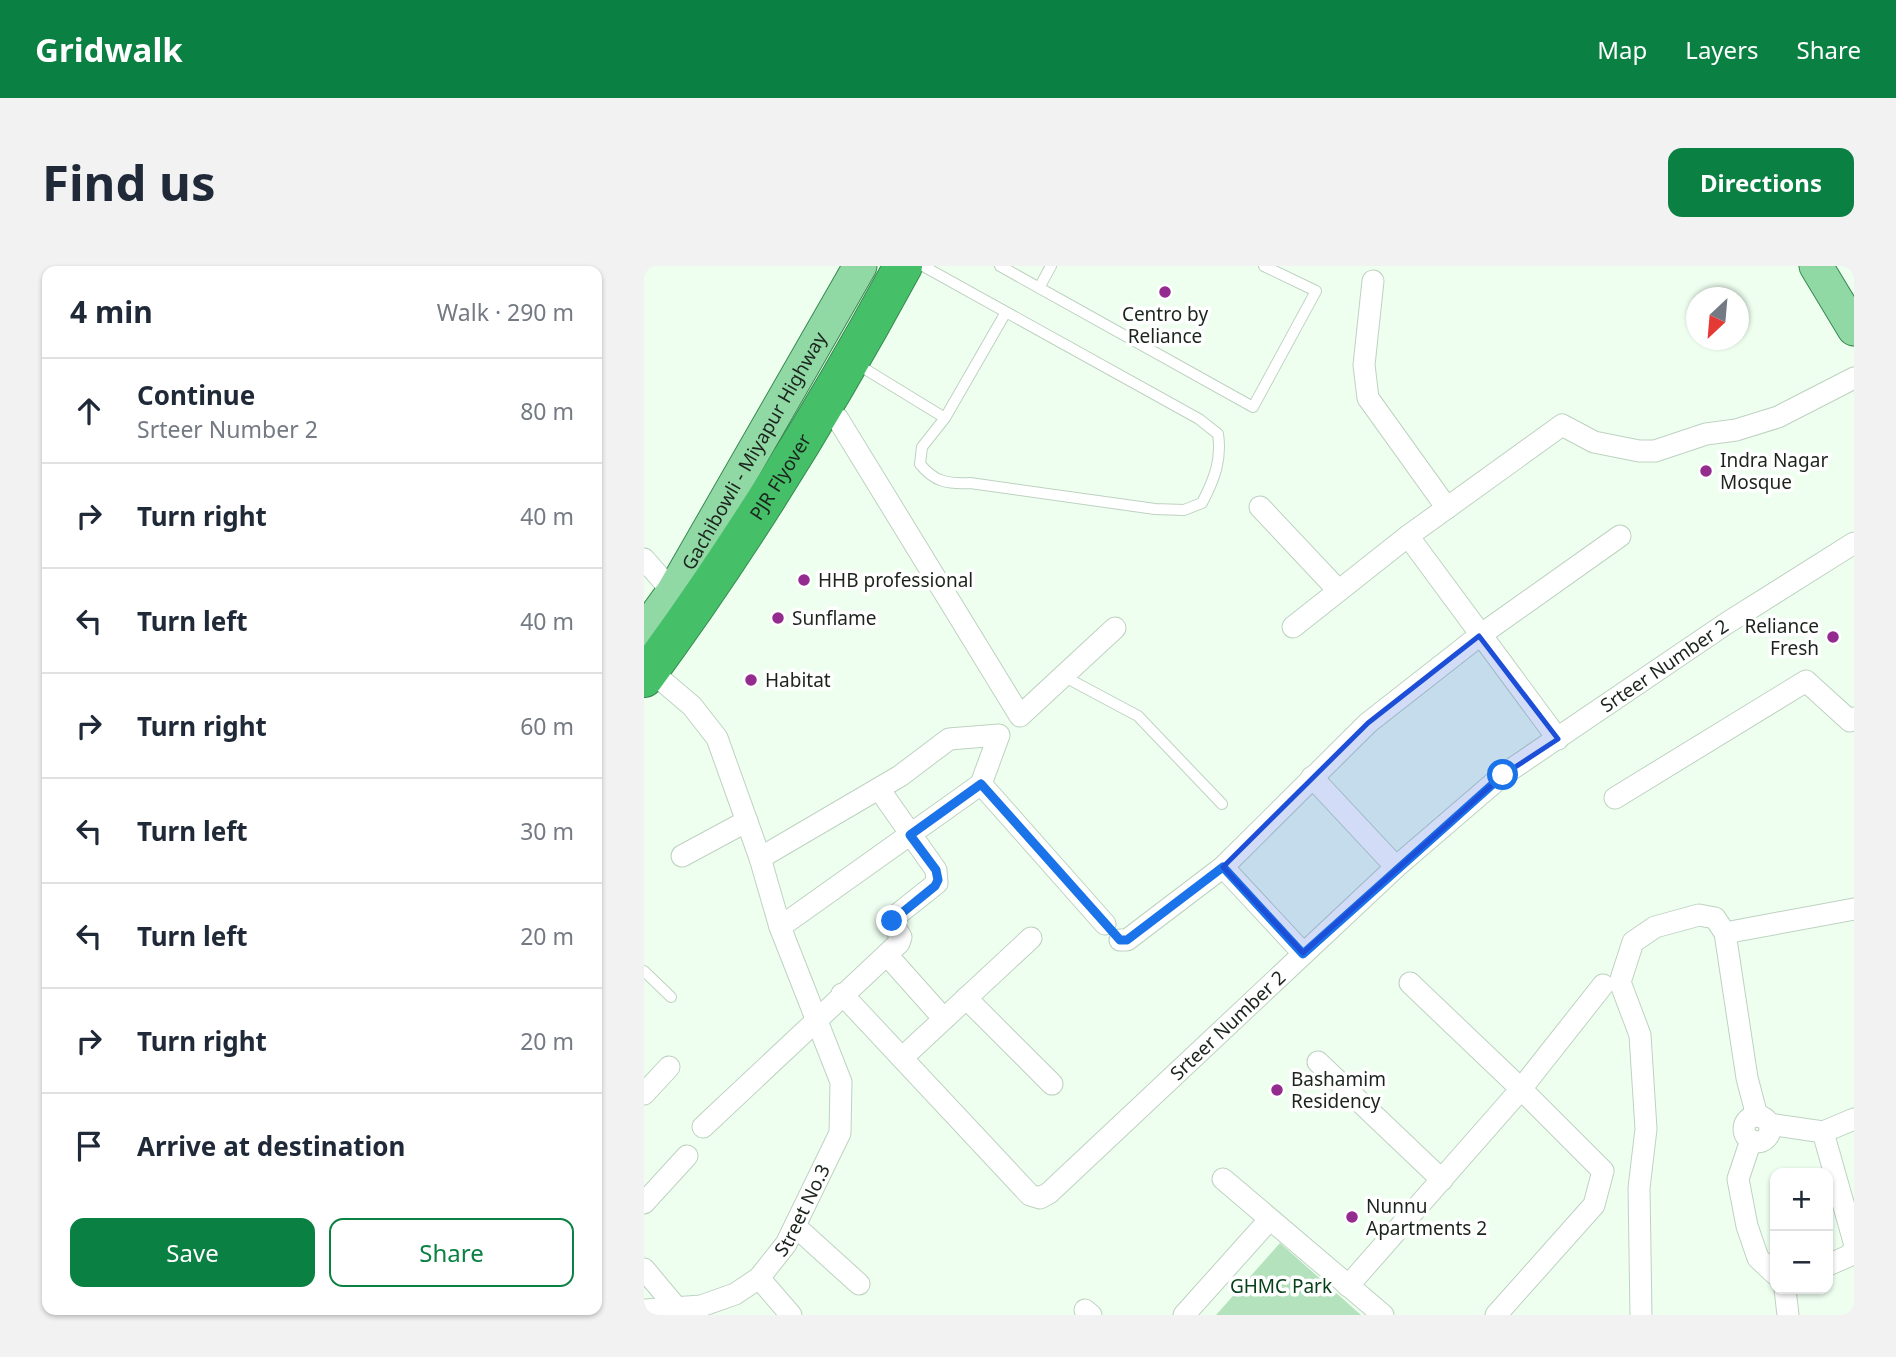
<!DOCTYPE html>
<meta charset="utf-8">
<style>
:root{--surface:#fff;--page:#f2f2f3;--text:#1f2937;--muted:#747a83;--line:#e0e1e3;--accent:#0b8043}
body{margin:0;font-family:"Noto Sans",sans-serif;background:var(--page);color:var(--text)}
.controls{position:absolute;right:21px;bottom:21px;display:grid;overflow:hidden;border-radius:14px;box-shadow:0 2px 5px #0004}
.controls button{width:63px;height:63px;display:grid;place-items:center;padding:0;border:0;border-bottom:2px solid var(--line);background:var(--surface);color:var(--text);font:35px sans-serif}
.compass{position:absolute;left:1042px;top:21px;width:63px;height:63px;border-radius:50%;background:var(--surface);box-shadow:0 2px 5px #0004;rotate:206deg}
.stop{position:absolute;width:21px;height:21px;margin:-16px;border:5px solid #1a73e8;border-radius:50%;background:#fff}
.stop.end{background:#1a73e8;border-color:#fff;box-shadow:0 2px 7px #0008}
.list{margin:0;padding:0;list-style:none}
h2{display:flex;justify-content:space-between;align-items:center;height:91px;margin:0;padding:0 28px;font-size:30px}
h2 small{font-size:23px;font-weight:400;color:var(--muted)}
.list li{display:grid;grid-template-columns:46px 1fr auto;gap:21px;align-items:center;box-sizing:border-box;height:105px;padding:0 28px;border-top:2px solid var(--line)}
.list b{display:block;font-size:26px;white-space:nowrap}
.list p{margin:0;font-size:23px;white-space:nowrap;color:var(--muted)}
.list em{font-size:23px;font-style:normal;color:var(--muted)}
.actions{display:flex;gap:14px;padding:21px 28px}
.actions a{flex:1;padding:16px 0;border:2px solid var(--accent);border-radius:14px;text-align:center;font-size:24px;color:var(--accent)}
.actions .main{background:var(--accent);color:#fff}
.icon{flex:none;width:38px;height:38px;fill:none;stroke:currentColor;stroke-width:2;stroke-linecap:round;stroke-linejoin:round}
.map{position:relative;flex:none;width:1210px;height:1049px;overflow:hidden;border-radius:14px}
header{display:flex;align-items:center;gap:42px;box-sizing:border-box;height:98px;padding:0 35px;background:var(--accent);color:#fff}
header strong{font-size:33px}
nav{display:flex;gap:38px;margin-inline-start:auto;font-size:24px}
.intro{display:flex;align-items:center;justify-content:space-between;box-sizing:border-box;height:168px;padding:0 42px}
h1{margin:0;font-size:49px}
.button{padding:18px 32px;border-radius:14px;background:var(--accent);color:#fff;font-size:24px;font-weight:700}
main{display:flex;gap:42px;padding:0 42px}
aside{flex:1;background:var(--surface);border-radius:14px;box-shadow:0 2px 5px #0004}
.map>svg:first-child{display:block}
.green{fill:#b4e2bc}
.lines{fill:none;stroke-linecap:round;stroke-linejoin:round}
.lane-casing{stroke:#bed2c1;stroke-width:12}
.street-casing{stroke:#bed2c1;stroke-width:23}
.primary-casing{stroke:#37894f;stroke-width:35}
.highway-casing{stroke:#37894f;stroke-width:40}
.lane{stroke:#fff;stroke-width:10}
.street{stroke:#fff;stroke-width:21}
.primary{stroke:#90d9a5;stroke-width:33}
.highway{stroke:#46bf69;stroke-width:38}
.route{stroke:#1a73e8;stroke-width:9}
.marked{fill:#1d4ed8;fill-opacity:0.2;stroke:#1d4ed8;stroke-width:5;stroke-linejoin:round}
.poi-dot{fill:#942c90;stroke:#fff;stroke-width:2.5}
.labels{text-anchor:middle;stroke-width:7;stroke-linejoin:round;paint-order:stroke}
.poi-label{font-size:19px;fill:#1c241e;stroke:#fff;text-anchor:start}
.street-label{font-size:19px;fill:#1c241e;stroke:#fff}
.park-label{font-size:19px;fill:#08411c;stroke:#fff}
</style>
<header>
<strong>Gridwalk</strong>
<nav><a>Map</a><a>Layers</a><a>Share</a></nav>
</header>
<div class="intro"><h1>Find us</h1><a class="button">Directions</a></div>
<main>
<aside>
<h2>4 min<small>Walk · 290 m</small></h2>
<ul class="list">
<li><svg class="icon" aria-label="ahead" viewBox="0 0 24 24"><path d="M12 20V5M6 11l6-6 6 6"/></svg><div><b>Continue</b><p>Srteer Number 2</p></div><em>80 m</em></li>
<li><svg class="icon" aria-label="right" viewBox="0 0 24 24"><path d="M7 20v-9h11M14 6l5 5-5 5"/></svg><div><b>Turn right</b></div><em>40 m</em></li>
<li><svg class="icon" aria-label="left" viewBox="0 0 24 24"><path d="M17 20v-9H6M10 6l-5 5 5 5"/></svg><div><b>Turn left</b></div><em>40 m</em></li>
<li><svg class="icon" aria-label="right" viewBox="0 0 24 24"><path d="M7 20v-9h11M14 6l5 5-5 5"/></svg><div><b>Turn right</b></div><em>60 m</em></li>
<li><svg class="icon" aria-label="left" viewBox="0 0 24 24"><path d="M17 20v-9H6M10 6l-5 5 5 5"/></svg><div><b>Turn left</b></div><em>30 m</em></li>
<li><svg class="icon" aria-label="left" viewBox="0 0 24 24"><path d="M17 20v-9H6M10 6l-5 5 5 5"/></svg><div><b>Turn left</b></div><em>20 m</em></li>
<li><svg class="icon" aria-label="right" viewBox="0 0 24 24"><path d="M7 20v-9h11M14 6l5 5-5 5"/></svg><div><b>Turn right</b></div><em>20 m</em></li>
<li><svg class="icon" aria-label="arrive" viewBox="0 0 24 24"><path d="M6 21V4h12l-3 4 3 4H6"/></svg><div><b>Arrive at destination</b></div></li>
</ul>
<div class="actions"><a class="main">Save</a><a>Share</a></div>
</aside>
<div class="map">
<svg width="1210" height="1049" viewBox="0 0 1210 1049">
<rect width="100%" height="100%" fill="#eefff0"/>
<path class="green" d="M636,977L717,1049H572Z"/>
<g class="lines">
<defs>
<path id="lane" d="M356,0L609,141L672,25L620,0
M395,22L407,0
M221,103L301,152L278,181L276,198C290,216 304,218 326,217L511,243L540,244L558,237C570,214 578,194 574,168L555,153L279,0
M301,152L362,46
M419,410L494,450L578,538
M0,705L27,731"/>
<g id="street">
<path d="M729,15L720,99L724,132L803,242"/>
<path d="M194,153L376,450L471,362"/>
<path d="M616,241L694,324"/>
<path d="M764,270L918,159L950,176L995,185H1011L1062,168L1092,164L1134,151L1210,112"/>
<path d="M0,293L29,326"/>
<path d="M649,361L764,270L914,473"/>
<path d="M668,511L752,601"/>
<path d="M971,532L1162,415L1206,455L1210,452"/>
<path d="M38,590L103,555"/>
<path d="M116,592L256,510L305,473L355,469L337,518L461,658"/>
<path d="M579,601L659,687"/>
<path d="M136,661L337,518"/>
<path d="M1081,667L1103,812L1113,850"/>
<path d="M476,674H483L579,601L724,457L835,370L976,270"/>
<path d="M243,689L300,753"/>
<path id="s1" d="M198,728L386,929L396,932L405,927L752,601L859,509L1083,357L1210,277"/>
<path d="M322,732L408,818"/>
<path d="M258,792L387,672"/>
<path d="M674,796L798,914"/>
<path d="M0,828L25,801"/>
<circle cx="1113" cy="863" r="13"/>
<path d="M1210,853L1179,866L1210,976"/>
<path d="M1125,858L1179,866"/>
<path d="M59,861L255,677L257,671L249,658V652L293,617L292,604L235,523"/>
<path d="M1107,874L1094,913L1103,960L1114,992L1131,1008"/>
<path d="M579,913L739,1049"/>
<path d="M0,937L43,890"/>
<path d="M151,960L215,1018"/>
<path d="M1184,999L1207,989L1210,982"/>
<path d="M0,1003L31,1040"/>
<path d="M115,1012L147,1049"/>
<path d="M704,1020L877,823L766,717"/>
<path d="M1141,1023L1144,1049"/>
<path id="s2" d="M0,1044L57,1040L91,1028L115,1012L142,978L196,867L197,816L136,661L116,592L73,472L48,440L15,412"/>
<path d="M441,1044L447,1049"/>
<path d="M540,1049L626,953"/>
<path d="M852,1049L950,939L959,905L877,823L959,719"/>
<path d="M997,1049L995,922L1002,863L996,769L976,716L989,676L1011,661L1055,649L1071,652L1081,667L1210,643"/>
</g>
<g id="primary">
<path d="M1172,0L1210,63"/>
<path id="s3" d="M0,366L29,326L216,0"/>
</g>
<g id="highway">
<path id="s4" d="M0,412C96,282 182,142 259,0"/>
</g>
</defs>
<use href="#lane" class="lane-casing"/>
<use href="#street" class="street-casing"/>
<use href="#primary" class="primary-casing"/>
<use href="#highway" class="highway-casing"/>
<use href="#lane" class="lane"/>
<use href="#street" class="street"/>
<use href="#primary" class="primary"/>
<use href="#highway" class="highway"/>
</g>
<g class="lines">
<path class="route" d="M248,655L291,620L294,614L292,604L266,569L337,518L476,674H483L579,601L659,688L859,509"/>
</g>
<path class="marked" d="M835,370L914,473L859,509L659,687L579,601L724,457Z"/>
<g class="poi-dot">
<circle cx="521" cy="26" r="7"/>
<circle cx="1062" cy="205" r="7"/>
<circle cx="160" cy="314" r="7"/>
<circle cx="134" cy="352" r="7"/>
<circle cx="1189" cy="371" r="7"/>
<circle cx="107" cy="414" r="7"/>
<circle cx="633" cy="824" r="7"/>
<circle cx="708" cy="951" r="7"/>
</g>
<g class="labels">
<g class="poi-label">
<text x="521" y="55" text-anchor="middle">Centro by<tspan x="521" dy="22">Reliance</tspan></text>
<text x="1076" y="201">Indra Nagar<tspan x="1076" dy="22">Mosque</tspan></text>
<text x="174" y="321">HHB professional</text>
<text x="148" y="359">Sunflame</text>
<text x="1175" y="367" text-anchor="end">Reliance<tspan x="1175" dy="22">Fresh</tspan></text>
<text x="121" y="421">Habitat</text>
<text x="647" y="820">Bashamim<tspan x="647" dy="22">Residency</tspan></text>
<text x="722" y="947">Nunnu<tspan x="722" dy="22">Apartments 2</tspan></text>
</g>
<g class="street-label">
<text dy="7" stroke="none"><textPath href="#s3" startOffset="212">Gachibowli - Miyapur Highway</textPath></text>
<text dy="7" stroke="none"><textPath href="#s4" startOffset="243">PJR Flyover</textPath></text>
<text dy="7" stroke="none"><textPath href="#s1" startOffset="1108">Srteer Number 2</textPath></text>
<text dy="7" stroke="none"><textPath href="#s1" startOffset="541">Srteer Number 2</textPath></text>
<text dy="7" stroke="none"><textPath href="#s2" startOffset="203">Street No.3</textPath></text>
</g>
<g class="park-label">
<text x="637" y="1027">GHMC Park</text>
</g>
</g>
</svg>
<div class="controls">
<button>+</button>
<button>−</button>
</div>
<svg class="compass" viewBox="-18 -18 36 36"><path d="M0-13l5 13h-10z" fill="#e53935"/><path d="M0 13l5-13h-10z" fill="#747a83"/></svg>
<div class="stop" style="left:859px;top:509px"></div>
<div class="stop end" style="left:248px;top:655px"></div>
</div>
</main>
